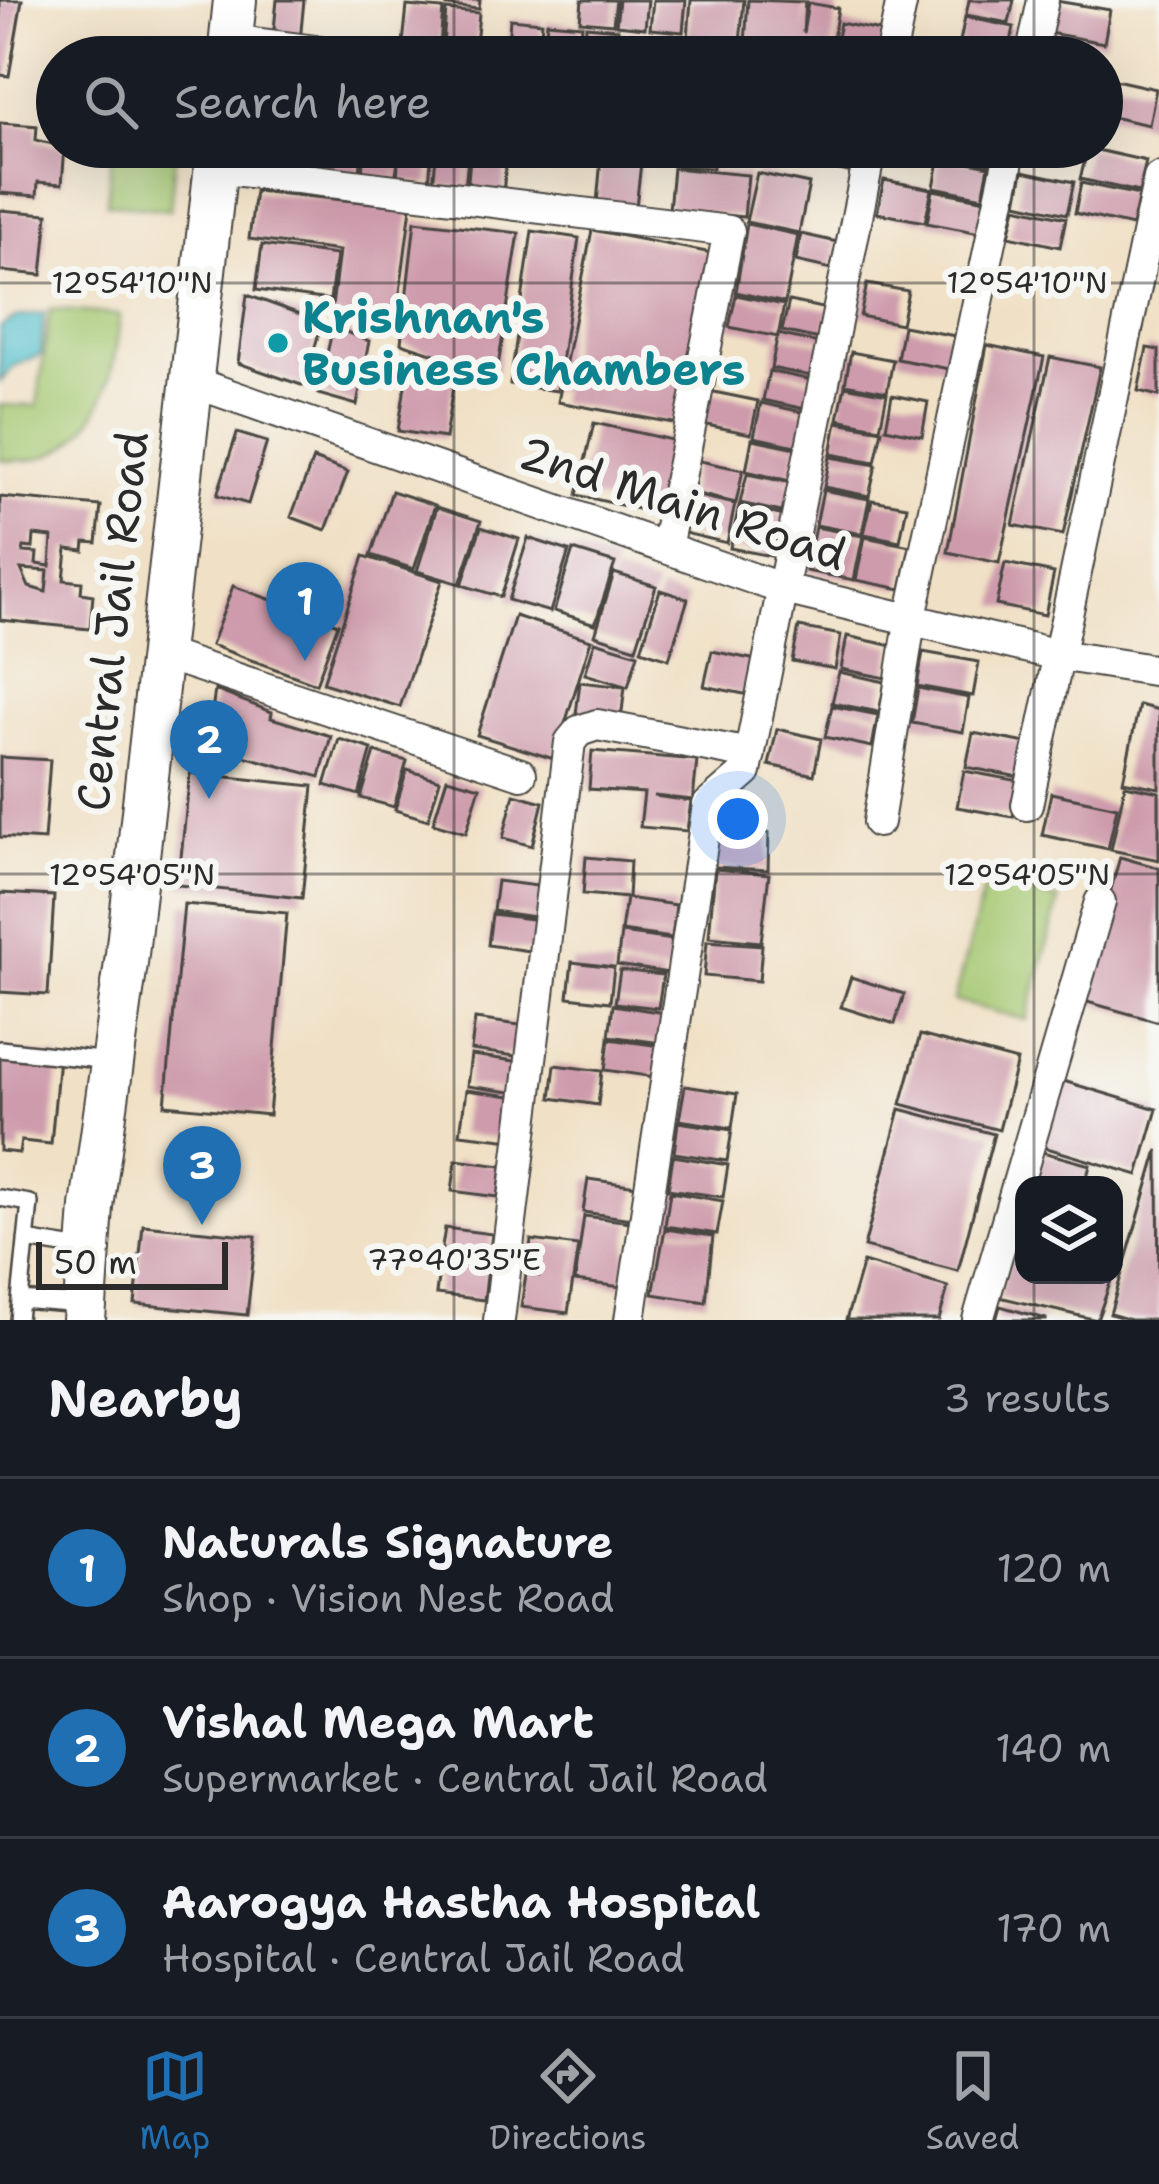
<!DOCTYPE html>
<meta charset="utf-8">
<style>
:root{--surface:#171b24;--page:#242831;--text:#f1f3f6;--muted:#9ea1a6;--line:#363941;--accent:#1f6fb2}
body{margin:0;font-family:"Shantell Sans",sans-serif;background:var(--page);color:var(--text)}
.controls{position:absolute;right:36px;bottom:36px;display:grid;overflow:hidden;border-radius:24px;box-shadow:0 12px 48px #0002}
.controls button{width:108px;height:108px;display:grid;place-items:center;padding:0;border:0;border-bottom:3px solid var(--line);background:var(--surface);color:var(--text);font:60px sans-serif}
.scale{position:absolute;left:36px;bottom:30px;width:192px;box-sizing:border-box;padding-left:12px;border:6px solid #2b2b2b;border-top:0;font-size:33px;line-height:42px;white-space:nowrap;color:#2b2b2b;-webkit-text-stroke:9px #f6f6f2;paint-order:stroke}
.you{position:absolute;left:738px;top:819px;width:42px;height:42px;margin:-30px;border:9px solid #fff;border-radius:50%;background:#1a73e8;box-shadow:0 0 0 18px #1a73e833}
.badge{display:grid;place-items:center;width:78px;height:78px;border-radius:50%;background:var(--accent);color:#fff;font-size:39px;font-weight:700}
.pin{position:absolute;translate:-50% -99px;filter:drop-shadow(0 3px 6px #0008)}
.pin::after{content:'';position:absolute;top:63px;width:42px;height:36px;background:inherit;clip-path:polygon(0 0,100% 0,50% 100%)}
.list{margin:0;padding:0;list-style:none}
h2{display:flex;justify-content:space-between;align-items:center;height:156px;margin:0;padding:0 48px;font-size:51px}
h2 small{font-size:39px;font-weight:400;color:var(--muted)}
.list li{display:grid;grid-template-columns:78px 1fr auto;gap:36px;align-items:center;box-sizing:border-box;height:180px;padding:0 48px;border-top:3px solid var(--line)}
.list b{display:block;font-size:45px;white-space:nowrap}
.list p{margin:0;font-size:39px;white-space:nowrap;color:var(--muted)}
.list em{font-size:39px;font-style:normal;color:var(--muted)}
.icon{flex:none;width:66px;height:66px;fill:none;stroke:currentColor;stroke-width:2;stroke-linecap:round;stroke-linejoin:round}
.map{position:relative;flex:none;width:1159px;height:1320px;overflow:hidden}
.search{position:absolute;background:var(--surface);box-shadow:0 12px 48px #0002;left:36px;right:36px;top:36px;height:132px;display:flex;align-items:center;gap:30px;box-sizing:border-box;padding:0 42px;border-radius:66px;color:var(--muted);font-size:45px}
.sheet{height:696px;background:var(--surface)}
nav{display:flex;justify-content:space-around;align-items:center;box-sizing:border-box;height:168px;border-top:3px solid var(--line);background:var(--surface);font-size:33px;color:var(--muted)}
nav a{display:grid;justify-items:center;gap:6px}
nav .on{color:var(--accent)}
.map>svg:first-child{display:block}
.green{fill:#a5c871;stroke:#687a4e;stroke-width:3}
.water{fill:#54c1cc;stroke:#40767c;stroke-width:3}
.building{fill:#ce9bac;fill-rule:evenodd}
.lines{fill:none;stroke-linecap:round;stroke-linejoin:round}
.service-casing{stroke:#494642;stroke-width:20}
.minor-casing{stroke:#494642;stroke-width:34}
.secondary-casing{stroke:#494642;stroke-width:46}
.service{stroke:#fff;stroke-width:15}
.minor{stroke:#fff;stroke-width:30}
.secondary{stroke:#fff;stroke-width:42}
.ticks{fill:none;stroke:#2b2b2b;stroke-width:3;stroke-opacity:0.45}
.culture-dot{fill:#0f9aa8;stroke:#f6f6f2;stroke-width:4.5}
.labels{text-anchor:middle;stroke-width:12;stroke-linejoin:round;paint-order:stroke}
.culture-label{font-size:45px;font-weight:bold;fill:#0d838f;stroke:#f6f6f2;text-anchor:start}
.street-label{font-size:45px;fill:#2b2b2b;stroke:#f6f6f2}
.ticks-label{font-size:30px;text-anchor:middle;fill:#2b2b2b;stroke:#f6f6f2;stroke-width:12;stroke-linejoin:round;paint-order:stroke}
</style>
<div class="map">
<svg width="1159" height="1320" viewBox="0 0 1159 1320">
<rect width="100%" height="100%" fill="#f6f6f2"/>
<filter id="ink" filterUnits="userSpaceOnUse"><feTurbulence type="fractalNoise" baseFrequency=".00833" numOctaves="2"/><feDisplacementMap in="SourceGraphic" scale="24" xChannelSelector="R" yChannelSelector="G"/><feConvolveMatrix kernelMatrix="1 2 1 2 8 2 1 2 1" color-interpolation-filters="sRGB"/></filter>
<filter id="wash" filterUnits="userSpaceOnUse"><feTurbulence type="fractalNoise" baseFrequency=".004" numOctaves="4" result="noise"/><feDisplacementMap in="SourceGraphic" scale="48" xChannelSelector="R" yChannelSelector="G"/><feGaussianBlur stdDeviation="2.7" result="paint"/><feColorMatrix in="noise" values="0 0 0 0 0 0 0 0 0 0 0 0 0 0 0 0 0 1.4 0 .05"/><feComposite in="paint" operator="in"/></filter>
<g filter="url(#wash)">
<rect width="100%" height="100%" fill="#f0e0c5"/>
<path class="green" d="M112,147H176L170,210L107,203Z
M50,309L120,315C114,389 91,470 0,460V405L37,406Z
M986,880L1059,900L1027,1020L954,1001Z"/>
<path class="water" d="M44,313L41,355L14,366L0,382V327L17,317Z"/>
<g id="blocks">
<path class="building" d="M0,0H22L9,76L0,75Z
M277,0H304L300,41L273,39Z
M448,0H480L479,9L447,6Z
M582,0H616L613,24L580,21Z
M619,0H648L645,28L616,25Z
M653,0H686L683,32L650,29Z
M691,0H744L740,43L688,38Z
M748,0L805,2L803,33L808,3L838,8L831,52L745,43Z
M969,0H1014L1009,23L966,15Z
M1050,0L1110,10L1104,43L1044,32Z
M407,6L443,9L439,57L402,53Z
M446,10L479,13L475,57H442Z
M965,17L1014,27L1008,57L958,51Z
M510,19L542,22L539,57H507Z
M547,22L582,25L578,57H543Z
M840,23L885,32L880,57H833Z
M586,26L618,29L615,57H583Z
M621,32L684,38L683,57H619Z
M1102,77L1156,89L1149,125L1102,115Z
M0,123L37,126L36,140L65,147L62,184L38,182L37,196L0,193Z
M264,147H323L320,174L262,169Z
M326,147H362L360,174L324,170Z
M364,147H432L429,184L397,181L398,162L395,179L362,176Z
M437,147H469L465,188L433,185Z
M471,147L507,148L503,195L467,191Z
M577,147H625L624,157L577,154Z
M640,147H676L675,163L639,161Z
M678,147H714L713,168L677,166Z
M809,147H858L852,173L805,162Z
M943,147H994L990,163L942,154Z
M1088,148L1146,161L1139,192L1080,179Z
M940,156L989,166L983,197L934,187Z
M601,159L641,163L636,207L597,203Z
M673,168L748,175L744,217L669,210Z
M1023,171L1074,182L1067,214L1017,203Z
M757,173L809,184L799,233L746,222Z
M884,180L932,189L925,222L877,213Z
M1081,183L1139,195L1132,226L1075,213Z
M933,190L986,200L980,233L927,223Z
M255,191L411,207L396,323L331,315L339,251L249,239Z
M1016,207L1066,218L1060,247L1009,236Z
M0,210L48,214L42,275L0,271Z
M415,221L519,233L497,373L467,369L468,365L401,343Z
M747,224L798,235L785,303L736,292Z
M592,230L717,254L684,425L558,402Z
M532,231L579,238L557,391L510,384Z
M801,234L837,242L831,269L796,261Z
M262,245L336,255L330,300L256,290Z
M867,284L908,291L901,324L860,316Z
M247,295L322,322L310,364L317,366L310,388L238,363Z
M736,295L784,305L778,337L729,327Z
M789,301L831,310L824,340L782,331Z
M903,326L955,336L949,369L897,359Z
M333,327L369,341L357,405L318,394Z
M778,334L823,344L816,377L771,368Z
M987,345L1044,357L999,563L948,552Z
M1147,348L1159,350V396L1138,391Z
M851,352L893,360L887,392L845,384Z
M1050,357L1100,367L1063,535L1013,525Z
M408,367L455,373L445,438L398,431Z
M769,371L816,381L810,410L763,400Z
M845,386L887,394L880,428L838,419Z
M709,391L758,401L751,434L702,424Z
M892,395L928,402L922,436L886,428Z
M761,403L807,413L800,447L754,437Z
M837,422L882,430L875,462L831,454Z
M594,423L676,441L659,514L577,495Z
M237,433L267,442L248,504L217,495Z
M752,439L797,448L790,481L746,471Z
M830,457L876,465L869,496L824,487Z
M313,459L348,472L326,530L291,517Z
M695,460L743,470L736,503L689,492Z
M747,474L792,483L786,513L740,503Z
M823,490L869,499L862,534L816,525Z
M392,491L435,505L414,569L371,555Z
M689,494L735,504L727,543L680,532Z
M0,497L101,506L97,543L85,542L84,551L67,549L64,580L82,582L81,593L93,595L90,629L0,620ZM34,535L52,537L50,566L36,564L37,553L23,552L24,547L33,548ZM21,569L48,571L46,592L29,587Z
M872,500L907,506L900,541L864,534Z
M739,506L785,516L776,557L730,548Z
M437,507L481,521L460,584L417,571Z
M481,527L519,539L501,597L462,585Z
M815,527L863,536L854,580L806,571Z
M865,537L910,546L901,589L856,580Z
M528,538L569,551L550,612L508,600Z
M573,550L615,563L595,624L554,611Z
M364,556L442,581L400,707L323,683Z
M1005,563L1054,573L1045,615L996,605Z
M614,573L656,586L636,648L595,635Z
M233,586L338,624L316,684L211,645Z
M660,590L688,599L669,659L641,650Z
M515,616L591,640L554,759L477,735Z
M799,627L841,635L835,669L792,661Z
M847,636L893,646L886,678L841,669Z
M595,641L638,654L628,687L585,674Z
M712,651L756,660L749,695L704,686Z
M923,652L979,662L973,696L917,686Z
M839,672L885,682L879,712L832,703Z
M580,682L625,687L621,719L576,714Z
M918,688L969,698L963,732L912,723Z
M215,690L272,712L271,718L331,736L320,777L207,746Z
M1139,705L1159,710V788L1123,781Z
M832,706L878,715L872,747L825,737Z
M777,729L821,739L814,775L769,765Z
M973,733L1026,743L1019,777L966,767Z
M339,739L372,749L359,795L325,785Z
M592,751L697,760L693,800L654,796L691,801L687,831L640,827L644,793L589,789Z
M375,752L407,761L394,807L361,798Z
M0,757L50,760L44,840L0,837Z
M407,770L440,780L428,820L395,810Z
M964,771L1019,781L1013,817L957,807Z
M190,773L313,786L302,898L178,885Z
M447,778L480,787L466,833L433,823Z
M1125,785L1159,792V860L1111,850Z
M1051,793L1117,807L1108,849L1042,835Z
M514,794L543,802L532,846L503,838Z
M717,831L769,833L768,870L715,867Z
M586,857L630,861L628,898L583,894Z
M1120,857L1159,868V1022L1080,1000Z
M715,869L769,874L761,942L709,937Z
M497,881L545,887L541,918L493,911Z
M0,893L54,896L48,995L0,992Z
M626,898L676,905L672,938L621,931Z
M184,904L287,913L269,1115L165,1105Z
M492,914L540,920L536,952L488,945Z
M621,933L673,940L669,973L617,965Z
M707,941L762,945L759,981L704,976Z
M572,962L614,967L610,1002L568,997Z
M620,970L663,975L658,1008L615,1003Z
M851,977L904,994L895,1024L841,1007Z
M613,1005L665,1013L661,1043L609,1036Z
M475,1019L527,1026L523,1057L471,1050Z
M920,1035L1017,1061L999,1130L901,1104Z
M609,1039L661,1046L656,1077L605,1070Z
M0,1051L59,1057L51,1144L21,1141L19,1153L0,1151Z
M471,1055L522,1062L518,1093L467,1086Z
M555,1065L602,1071L598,1105L551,1098Z
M1060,1080L1157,1109L1138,1175L1040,1146Z
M685,1086L737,1094L732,1128L679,1120Z
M466,1090L518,1097L512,1140L460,1134Z
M900,1109L994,1134L958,1271L864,1247Z
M678,1122L732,1130L727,1161L674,1153Z
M1158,1150L1159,1320H1131L1110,1314Z
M1039,1151L1090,1165L1085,1185H1030Z
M673,1156L728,1165L723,1197L668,1189Z
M456,1160L502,1166L498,1197L452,1191Z
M588,1179L637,1186L632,1219L583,1212Z
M670,1192L723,1201L717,1234L665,1226Z
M584,1216L631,1222L622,1287L575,1281Z
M143,1225L256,1236L247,1315L135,1304Z
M1019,1227L1024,1228V1275H1113L1097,1320L999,1297Z
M445,1228L492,1234L488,1266L440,1260Z
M665,1229L713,1236L706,1302L653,1294Z
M531,1240L578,1246L568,1313L521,1307L526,1274L540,1276L527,1272Z
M440,1262L488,1269L484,1300L436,1294Z
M863,1262L948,1287L939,1320H846Z
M1000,1306L1046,1319V1320H996Z"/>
</g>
</g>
<g filter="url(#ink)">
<use href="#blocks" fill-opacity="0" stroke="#494642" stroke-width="3"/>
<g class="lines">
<defs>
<path id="service" d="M0,1049L109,1061
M0,1198L30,1203L18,1320
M26,1240L88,1250
M20,1300L82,1305"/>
<path id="minor" d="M231,40L362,57
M890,57L902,0
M1031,57L1043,0
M216,168L729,231L666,548
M190,381L780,588L1058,655L1159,671
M160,653L521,774
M1027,805L1159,178
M878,822L910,622L1011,147
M499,1320L570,742L579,731L597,725L750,754
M630,1320L708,805L746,772L871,147
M978,1320L1100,902"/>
<path id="secondary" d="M229,57L235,0
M84,1320L92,1207L126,963L218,147"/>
</defs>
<use href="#service" class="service-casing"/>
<use href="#minor" class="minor-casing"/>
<use href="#secondary" class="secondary-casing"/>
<use href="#service" class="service"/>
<use href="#minor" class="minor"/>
<use href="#secondary" class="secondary"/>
</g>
</g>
<path class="ticks" d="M454,0V57M1034,0V57M454,147V1320M1034,147V1185M0,283H1159M0,874H1159M1034,1275V1320"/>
<circle class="culture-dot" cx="278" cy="343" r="12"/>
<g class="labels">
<g class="culture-label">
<text x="302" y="333">Krishnan's<tspan x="302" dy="52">Business Chambers</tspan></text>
</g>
<g class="street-label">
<text transform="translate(683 503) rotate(18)" y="16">2nd Main Road</text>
<text transform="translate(112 621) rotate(-84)" y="16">Central Jail Road</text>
</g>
</g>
<g class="ticks-label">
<text x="132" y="293">12°54'10"N</text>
<text x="1027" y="293">12°54'10"N</text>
<text x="132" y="885">12°54'05"N</text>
<text x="1027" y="885">12°54'05"N</text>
<text x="454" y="1270">77°40'35"E</text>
</g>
</svg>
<div class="controls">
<button><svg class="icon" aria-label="layers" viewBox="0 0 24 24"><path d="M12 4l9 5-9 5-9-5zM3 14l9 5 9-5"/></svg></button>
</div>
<div class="scale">50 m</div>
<div class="you"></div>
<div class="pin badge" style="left:305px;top:661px">1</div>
<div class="pin badge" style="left:209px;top:799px">2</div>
<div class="pin badge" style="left:202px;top:1225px">3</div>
<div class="search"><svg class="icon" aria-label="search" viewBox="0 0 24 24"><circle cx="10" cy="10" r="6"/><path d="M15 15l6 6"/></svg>Search here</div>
</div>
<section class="sheet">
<h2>Nearby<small>3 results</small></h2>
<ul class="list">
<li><span class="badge">1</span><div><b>Naturals Signature</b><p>Shop · Vision Nest Road</p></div><em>120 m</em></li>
<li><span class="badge">2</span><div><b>Vishal Mega Mart</b><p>Supermarket · Central Jail Road</p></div><em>140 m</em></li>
<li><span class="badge">3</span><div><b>Aarogya Hastha Hospital</b><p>Hospital · Central Jail Road</p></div><em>170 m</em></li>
</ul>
</section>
<nav>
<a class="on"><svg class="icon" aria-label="map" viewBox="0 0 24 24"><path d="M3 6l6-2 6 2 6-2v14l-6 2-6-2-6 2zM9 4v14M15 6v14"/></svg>Map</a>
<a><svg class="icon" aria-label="directions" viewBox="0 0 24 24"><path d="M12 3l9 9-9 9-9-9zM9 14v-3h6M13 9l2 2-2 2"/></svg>Directions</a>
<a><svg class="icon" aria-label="saved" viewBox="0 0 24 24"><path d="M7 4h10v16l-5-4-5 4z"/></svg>Saved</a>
</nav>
